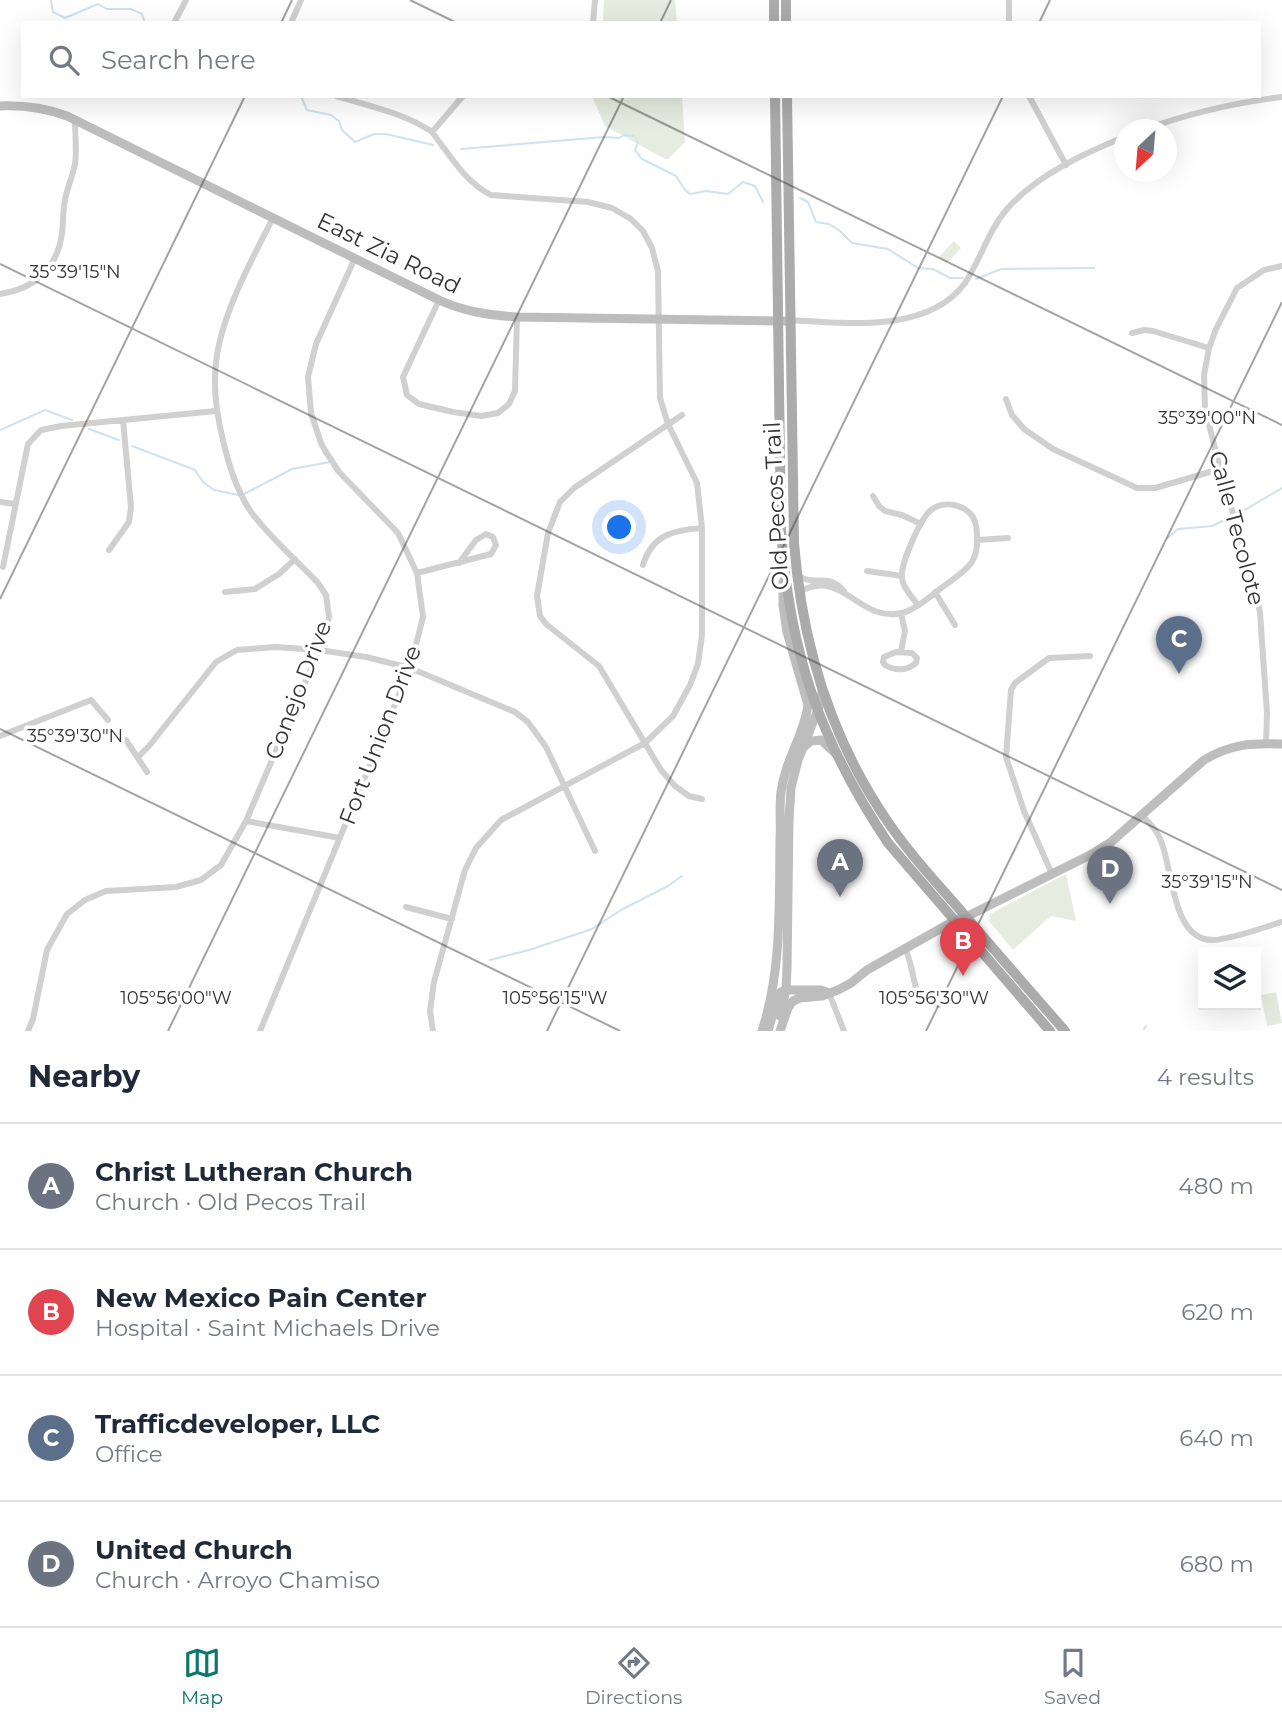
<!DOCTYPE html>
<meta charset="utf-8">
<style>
:root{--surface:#fff;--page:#f2f2f3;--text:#1f2937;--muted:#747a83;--line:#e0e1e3;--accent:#0f766e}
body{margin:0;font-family:Montserrat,sans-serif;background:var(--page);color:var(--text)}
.controls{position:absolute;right:21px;bottom:21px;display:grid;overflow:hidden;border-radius:0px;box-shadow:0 7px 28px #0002}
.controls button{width:63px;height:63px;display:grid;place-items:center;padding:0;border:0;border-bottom:2px solid var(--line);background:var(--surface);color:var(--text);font:35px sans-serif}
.compass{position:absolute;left:1114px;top:119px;width:63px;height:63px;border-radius:50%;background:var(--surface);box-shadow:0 7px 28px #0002;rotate:206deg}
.you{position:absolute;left:620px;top:528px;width:24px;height:24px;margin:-18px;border:5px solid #fff;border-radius:50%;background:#1a73e8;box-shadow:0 0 0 10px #1a73e833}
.badge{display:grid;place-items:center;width:46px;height:46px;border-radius:50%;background:var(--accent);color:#fff;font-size:23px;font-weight:700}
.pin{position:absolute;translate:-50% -58px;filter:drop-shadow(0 2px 4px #0008)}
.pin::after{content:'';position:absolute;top:37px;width:24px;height:21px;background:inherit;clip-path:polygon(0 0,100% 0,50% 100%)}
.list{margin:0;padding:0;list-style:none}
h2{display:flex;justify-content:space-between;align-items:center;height:91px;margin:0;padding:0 28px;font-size:30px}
h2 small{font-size:23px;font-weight:400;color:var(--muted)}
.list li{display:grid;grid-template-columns:46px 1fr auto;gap:21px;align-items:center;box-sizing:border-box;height:126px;padding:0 28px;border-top:2px solid var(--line)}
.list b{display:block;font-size:26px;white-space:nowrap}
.list p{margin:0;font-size:23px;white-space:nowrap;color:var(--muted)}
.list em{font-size:23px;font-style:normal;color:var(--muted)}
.icon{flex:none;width:38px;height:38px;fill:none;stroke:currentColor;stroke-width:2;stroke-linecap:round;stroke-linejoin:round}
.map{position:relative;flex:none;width:1282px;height:1031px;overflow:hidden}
.search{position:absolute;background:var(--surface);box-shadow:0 7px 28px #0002;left:21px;right:21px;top:21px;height:77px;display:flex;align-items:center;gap:18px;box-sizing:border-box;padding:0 24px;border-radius:0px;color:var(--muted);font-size:26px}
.sheet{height:595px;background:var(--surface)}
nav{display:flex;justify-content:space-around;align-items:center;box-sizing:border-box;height:98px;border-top:2px solid var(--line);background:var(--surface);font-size:19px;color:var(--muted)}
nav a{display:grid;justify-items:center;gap:4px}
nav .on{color:var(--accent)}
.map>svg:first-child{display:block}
.green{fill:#e6ecdf}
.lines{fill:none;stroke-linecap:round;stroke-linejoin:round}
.stream{stroke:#cfe2ee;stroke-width:2}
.street{stroke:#d0d0d0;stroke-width:6}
.secondary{stroke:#bdbdbd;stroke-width:9}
.primary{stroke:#ababab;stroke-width:10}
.ticks{fill:none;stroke:#333;stroke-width:2;stroke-opacity:0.45}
.labels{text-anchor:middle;stroke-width:7;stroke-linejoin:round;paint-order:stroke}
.street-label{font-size:23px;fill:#333;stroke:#fff}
.ticks-label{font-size:18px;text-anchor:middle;fill:#333;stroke:#fff;stroke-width:7;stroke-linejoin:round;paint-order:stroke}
</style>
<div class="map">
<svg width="1282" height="1031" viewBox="0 0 1282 1031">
<rect width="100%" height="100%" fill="#fff"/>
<path class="green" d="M604,0H675L677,23H603Z
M592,96H682L685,142L667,160L605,126Z
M954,241L961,248L947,263L939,257Z
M1110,851C1118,860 1118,868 1116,879L1105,873L1098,859Z
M1066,874L1076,921L1051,916L1013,950L989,921L990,914Z
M1276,992L1282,1023L1267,1026L1261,995Z"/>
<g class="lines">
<path class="stream" d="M51,0L53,12L65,18L98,4L107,9H131L142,14L145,23
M244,96H256
M301,96L307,110L331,115L339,121L342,130L355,142L374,134H386L433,145
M461,149L604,137L619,138L624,135L634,136L638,142L635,150L642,159L676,176L685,190L690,194L706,191L728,194L743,182L755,186L763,202
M800,198L808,202L816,222L829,224L840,231L852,243L888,249L918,268L933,269L950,278H963
M976,279L1001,269L1094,268
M89,429L119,440
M0,430L45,410L72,420
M132,446L195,470L203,482L214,490L239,495
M244,494L292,469L330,462
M1238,514L1282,488
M1168,538L1178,529L1212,526L1229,518
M490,960L529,950L592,929L621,910L668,886L682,876
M1144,1029L1146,1026"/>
<path class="street" d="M1009,0V23
M174,23L186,0
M291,23L301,0
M593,23L595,0
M336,96C369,106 404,113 432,132C449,154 465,182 491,195L588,202L612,208L631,219L643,231L652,248L658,271L660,398L668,424L697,483L702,528V635L698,664L690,685L673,716L645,743L501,820L476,848L465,870L434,982L430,1011L433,1031
M1029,96L1066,165
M1144,130C1189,113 1234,103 1282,97
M432,132L463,96
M0,294C34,289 57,269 62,234C63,225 63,216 64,207C65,192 72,179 75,164C77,153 75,133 75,120
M439,300L403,377L407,395L419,404L453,412L481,416L498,413L509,404L515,391L517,317
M790,320C844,323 928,334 965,283C981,259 988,231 1007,209C1037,175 1083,154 1124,137
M1132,333L1144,330L1153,331L1209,348
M1006,399L1012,415L1024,429L1053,449L1137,488H1155L1220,469
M682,415L574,488L560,502L548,533L537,596L540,616L546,624L599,666L661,770L675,786L689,796L702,799
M873,496L879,506L885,511L902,515L921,524
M0,502L16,504
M977,540L1008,538
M109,550L129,522L131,507L123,420
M643,565C652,535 673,530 702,528
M3,567L28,444L41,430L61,426L216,411
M867,571L902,576
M417,573L491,554L496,545L493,537L486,534L476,540L459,563
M798,575C814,588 826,571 844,591
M225,592L255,589L279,574L295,559
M799,592C843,567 858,623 902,613C918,609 937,590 951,581C968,568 978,562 977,538C977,533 977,527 975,522C970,505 944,499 931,510C920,519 900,565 902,578C903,588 912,597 918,605
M935,592L955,625
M901,613L905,631L901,651
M896,652L912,653L917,658L916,663C907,671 895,671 885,665L883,662L884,657Z
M0,736L91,700L108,720
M126,740L147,772
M1266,743L1267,713L1260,613L1256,592L1220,469L1205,408L1204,375L1209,348L1216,329L1237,288L1264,270L1282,266
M138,757L149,746L216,662L237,650L275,647L319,650L366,657L410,668L515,712L528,722L546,747L595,851
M1142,815C1149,822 1158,832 1161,841C1173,870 1172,941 1213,940C1230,940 1264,927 1282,922
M246,821L340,838
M1052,874L1024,811L1006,757L1011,690L1015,683L1049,658L1090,656
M406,907L452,919
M906,949L911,966L918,998L939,1005
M829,993L844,1031
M28,1031L33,1019L47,950L67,914L85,900L106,891L176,887L201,880L221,865L246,821L319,650L329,617L326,595L318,583C297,561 266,534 249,509C236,488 228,463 223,440C216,412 212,384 217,355C224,310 252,259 273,218
M260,1031L410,668L423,617L417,573L398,533L339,472L326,452L321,443L311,413L308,377L316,344L355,258"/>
<path class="secondary" d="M0,106C24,105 45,108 67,116L439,300C465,312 489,315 517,317L785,321
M805,746L811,741L821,740L836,754
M786,990H821L829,993
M780,1016L786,990L787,969L789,820L791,788L798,760L821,702L822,689
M762,1031C782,970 779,903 780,840C781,824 779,808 781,792C785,760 804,735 808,705L787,632L783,605V582
M768,1031L778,996L781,992L786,990
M780,1031L788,1008L793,1001L800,998L822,996L838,990L851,983L867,970L954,921L966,917L1090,855L1111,842L1204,760C1231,744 1251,743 1282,744"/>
<path class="primary" d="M774,0V23
M786,0V23
M775,96L781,530C789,652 820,741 888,843L1050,1031
M787,96L794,543C802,644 832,742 890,825C911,856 937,883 961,911C995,951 1030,991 1065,1031"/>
</g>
<path class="ticks" d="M410,0L457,23M281,23L292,0M660,23L671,0M1039,23L1050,0M607,96L1282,425M0,264L1282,890M0,599L245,96M0,729L620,1031M168,1031L624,96M547,1031L1003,96M926,1031L1282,302"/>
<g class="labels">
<g class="street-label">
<text transform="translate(389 253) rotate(26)" y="8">East Zia Road</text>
<text transform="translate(776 506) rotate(-93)" y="8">Old Pecos Trail</text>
<text transform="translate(1237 528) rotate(75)" y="8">Calle Tecolote</text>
<text transform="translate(298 690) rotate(-69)" y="8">Conejo Drive</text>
<text transform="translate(380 735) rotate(-69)" y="8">Fort Union Drive</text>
</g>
</g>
<g class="ticks-label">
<text x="75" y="278">35°39'15"N</text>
<text x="1207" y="424">35°39'00"N</text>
<text x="75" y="742">35°39'30"N</text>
<text x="1207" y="888">35°39'15"N</text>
<text x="176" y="1004">105°56'00"W</text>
<text x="555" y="1004">105°56'15"W</text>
<text x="934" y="1004">105°56'30"W</text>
</g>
</svg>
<div class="controls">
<button><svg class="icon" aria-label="layers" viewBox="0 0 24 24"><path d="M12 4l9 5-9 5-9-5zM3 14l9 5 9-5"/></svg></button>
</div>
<svg class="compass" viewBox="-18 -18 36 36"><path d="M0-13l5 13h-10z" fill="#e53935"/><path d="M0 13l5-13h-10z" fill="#747a83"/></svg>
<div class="you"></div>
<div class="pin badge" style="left:840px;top:897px;background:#6b7280">A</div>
<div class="pin badge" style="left:963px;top:976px;background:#e0444e">B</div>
<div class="pin badge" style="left:1179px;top:674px;background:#5c6f8a">C</div>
<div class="pin badge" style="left:1110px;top:904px;background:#6b7280">D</div>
<div class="search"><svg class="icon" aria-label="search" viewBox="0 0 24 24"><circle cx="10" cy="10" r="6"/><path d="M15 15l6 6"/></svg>Search here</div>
</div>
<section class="sheet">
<h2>Nearby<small>4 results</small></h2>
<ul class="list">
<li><span class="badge" style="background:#6b7280">A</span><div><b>Christ Lutheran Church</b><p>Church · Old Pecos Trail</p></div><em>480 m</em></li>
<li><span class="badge" style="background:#e0444e">B</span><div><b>New Mexico Pain Center</b><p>Hospital · Saint Michaels Drive</p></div><em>620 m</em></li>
<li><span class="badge" style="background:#5c6f8a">C</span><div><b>Trafficdeveloper, LLC</b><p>Office</p></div><em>640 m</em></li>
<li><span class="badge" style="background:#6b7280">D</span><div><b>United Church</b><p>Church · Arroyo Chamiso</p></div><em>680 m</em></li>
</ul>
</section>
<nav>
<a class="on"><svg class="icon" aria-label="map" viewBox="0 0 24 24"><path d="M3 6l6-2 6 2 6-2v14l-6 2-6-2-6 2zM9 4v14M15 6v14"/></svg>Map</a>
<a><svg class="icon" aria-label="directions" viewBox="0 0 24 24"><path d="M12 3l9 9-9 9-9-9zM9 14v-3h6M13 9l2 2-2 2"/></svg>Directions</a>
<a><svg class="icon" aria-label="saved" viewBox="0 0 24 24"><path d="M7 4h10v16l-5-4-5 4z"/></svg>Saved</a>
</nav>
